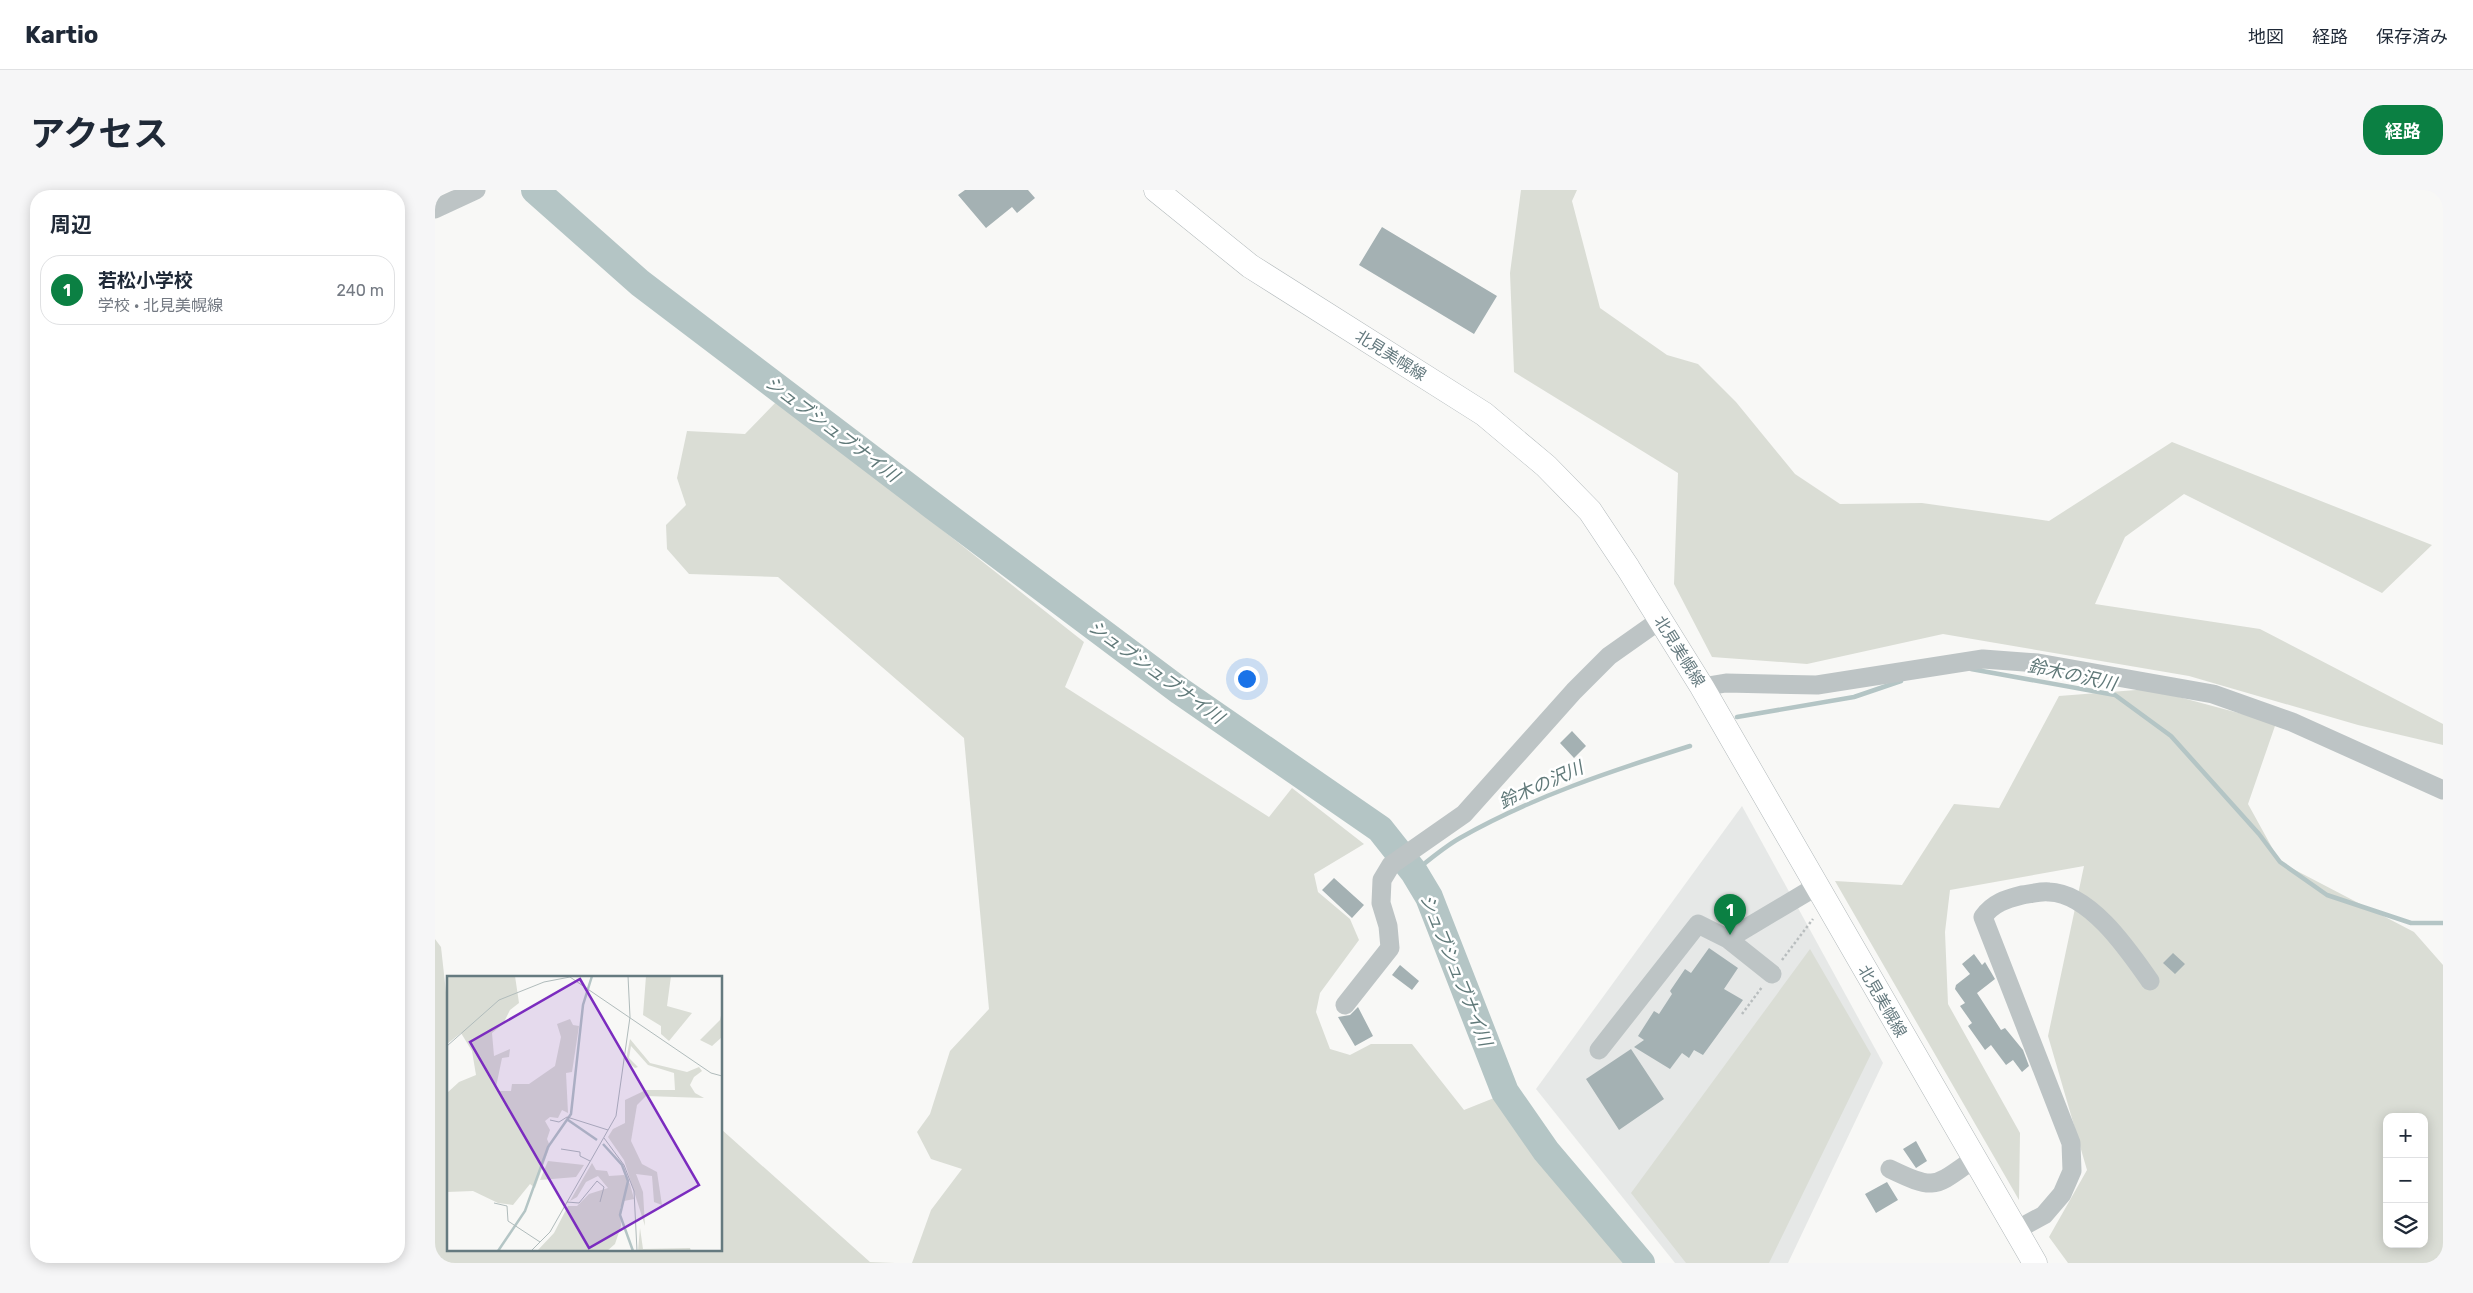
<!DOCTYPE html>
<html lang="ja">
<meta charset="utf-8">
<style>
:root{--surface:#fff;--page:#f6f6f7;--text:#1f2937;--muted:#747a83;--line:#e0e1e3;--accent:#0b8043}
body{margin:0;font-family:Rubik,"Noto Sans JP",sans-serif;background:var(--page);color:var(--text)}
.controls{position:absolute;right:15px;bottom:15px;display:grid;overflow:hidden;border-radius:10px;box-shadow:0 2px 12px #0003}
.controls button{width:45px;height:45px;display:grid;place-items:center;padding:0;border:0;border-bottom:1px solid var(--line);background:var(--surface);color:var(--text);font:25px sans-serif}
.you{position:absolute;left:811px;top:488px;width:18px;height:18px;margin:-12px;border:4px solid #fff;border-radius:50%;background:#1a73e8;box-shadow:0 0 0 8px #1a73e833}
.badge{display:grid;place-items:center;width:32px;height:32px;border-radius:50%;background:var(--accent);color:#fff;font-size:16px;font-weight:700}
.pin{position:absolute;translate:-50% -41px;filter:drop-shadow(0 1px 2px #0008)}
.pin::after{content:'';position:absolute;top:26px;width:18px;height:15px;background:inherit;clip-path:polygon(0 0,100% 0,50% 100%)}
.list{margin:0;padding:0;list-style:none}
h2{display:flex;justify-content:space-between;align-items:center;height:65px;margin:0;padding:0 20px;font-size:21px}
h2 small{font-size:16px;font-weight:400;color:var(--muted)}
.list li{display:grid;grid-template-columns:32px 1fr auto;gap:15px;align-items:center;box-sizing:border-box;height:70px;margin:0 10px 10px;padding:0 10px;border:1px solid var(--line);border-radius:20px}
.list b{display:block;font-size:19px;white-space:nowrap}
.list p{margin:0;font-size:16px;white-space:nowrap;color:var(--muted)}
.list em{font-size:16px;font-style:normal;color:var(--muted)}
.icon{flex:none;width:28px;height:28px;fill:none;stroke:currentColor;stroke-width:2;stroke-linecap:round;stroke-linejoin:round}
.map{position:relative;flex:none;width:2008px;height:1073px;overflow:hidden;border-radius:20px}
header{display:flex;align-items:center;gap:30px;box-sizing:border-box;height:70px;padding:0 25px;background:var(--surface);border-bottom:1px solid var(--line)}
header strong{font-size:24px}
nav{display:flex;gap:28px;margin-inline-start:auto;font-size:18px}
.intro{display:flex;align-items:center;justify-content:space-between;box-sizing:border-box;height:120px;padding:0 30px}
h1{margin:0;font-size:35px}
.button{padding:12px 22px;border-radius:20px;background:var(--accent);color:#fff;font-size:18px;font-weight:700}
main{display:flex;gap:30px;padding:0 30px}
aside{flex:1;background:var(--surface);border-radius:20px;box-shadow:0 2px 12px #0003}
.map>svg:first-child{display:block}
.built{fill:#e6e8e7}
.green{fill:#daddd5;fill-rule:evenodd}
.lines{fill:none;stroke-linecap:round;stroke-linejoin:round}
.stream{stroke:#b4c5c5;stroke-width:4.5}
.river{stroke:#b4c5c5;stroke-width:28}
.building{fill:#a4b1b3}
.major-casing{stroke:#b1b8ba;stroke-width:25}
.path{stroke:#b8bdbe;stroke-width:2.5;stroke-dasharray:2.5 2.5;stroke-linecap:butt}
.minor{stroke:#bdc4c5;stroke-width:19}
.major{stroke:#fff;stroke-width:24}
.labels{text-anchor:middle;stroke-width:5;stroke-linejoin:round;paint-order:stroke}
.street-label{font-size:16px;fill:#657a7f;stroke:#fff}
.water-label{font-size:18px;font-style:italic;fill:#607979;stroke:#fff}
.inset-river{fill:none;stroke:#b4c5c5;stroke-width:2.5}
.inset-road{fill:none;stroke:#b0bbbb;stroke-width:1}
.view{fill:#7b2cbf;fill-opacity:0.15;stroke:#7b2cbf;stroke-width:2.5}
.inset-edge{fill:none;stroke:#657a7f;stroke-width:2.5}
</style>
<header>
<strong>Kartio</strong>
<nav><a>地図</a><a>経路</a><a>保存済み</a></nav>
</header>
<div class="intro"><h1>アクセス</h1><a class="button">経路</a></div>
<main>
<aside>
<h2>周辺<small></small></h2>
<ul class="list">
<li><span class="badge">1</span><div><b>若松小学校</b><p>学校 · 北見美幌線</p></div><em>240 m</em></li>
</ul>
</aside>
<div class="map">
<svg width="2008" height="1073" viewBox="0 0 2008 1073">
<rect width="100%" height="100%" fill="#f8f8f6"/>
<path class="built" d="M1307,616L1448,873L1353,1073H1240L1101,899Z"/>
<path class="green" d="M1086,0H1142L1137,11L1165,118L1232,165L1263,174L1301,212L1360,284L1405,314L1487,313L1614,331L1737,252L1997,355L1947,403L1749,304L1690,347L1660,414L1825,439L2008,534V555L1923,535L1754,486L1508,444L1372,474L1277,467L1239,394L1243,283L1079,182L1075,83Z
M343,210L649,452L630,497L834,627L857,598L929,654L879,684L883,702L915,729L924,750L885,803L881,822L895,859L915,865L936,854H977L1029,920L1059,908L1098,929L1220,1073H477L496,1020L527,979L496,969L482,942L495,924L515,861L554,819L529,548L343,387L254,384L232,359L231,335L251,315L242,288L252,241L310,244Z
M1714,499L1841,533L1813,614L1845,672L1979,742L2008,775V1073H1633L1614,1047L1652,980L1613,846L1649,676L1515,700L1510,742L1513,814L1585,943L1584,1010L1400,691L1467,695L1519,614L1564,618L1624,506ZM1952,927H1989V1054H1952Z
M0,749L6,757L14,829V1059H286V939L435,1072L460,1073H0Z
M1375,759L1436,864L1334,1073H1251L1196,1003Z"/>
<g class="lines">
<path class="stream" d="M1536,479L1680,505L1736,546L1824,644L1845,672L1892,705L1976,733H2008
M1302,527L1419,507L1466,491
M979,682C994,670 1009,657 1025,648C1097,607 1176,581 1255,556"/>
<path class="river" d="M100,0L205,93L497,315L745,501L945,639L979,682L994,707L1070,902L1111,961L1206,1073"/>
</g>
<path class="building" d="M530,0H593L600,8L582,23L577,17L551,38L523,5Z
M947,37L1062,106L1039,144L924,75Z
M1137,541L1151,556L1139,568L1125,553Z
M899,688L929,715L917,728L887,700Z
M1274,758L1303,778L1289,799L1308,810L1268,865L1259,860L1254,868L1247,863L1235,879L1199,857L1209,850L1203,846L1219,821L1224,824L1237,804L1235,801L1250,779L1256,783Z
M1738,763L1750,774L1740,784L1728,773Z
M1539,764L1547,775L1550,772L1560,789L1542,803L1566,840L1570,838L1588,860L1594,876L1587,882L1578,870L1571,875L1556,855L1550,860L1533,836L1537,833L1525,816L1530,813L1520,799L1521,795L1535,784L1527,774Z
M965,775L984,791L977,800L957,785Z
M923,817L938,846L920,856L903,827L915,825Z
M1196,859L1229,909L1184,940L1151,889Z
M1481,951L1492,971L1481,978L1468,959Z
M1452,992L1463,1010L1441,1023L1430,1004Z"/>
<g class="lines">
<defs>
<path id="major" d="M721,0L815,76L1049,224L1111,276L1155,321L1193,378L1267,497L1600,1073"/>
</defs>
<use href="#major" class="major-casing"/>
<path class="path" d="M1347,770L1378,729
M1307,824L1327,797"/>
<path class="minor" d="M0,19L41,0
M1267,497L1291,493L1382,495L1548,469L1603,473L1778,504L1857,532L2008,600
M1293,749L1337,784
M910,815L955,758L953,736L946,713L947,690L956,675L1029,624L1139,501L1174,466L1225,430
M1164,860L1263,734L1293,749L1382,696
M1455,979C1501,1001 1499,997 1539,969
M1581,1040L1609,1025L1627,1004L1637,981L1636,953L1548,727C1558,713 1571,709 1587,705C1595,704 1606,701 1614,702C1655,703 1694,761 1715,791"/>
<use href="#major" class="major"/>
</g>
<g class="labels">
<g class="street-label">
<text transform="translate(956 165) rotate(32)" y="6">北見美幌線</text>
<text transform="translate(1245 461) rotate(58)" y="6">北見美幌線</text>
<text transform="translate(1448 811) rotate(60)" y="6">北見美幌線</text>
</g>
<g class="water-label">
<text transform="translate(397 239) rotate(37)" y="6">シュブシュブナイ川</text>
<text transform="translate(721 482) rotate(36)" y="6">シュブシュブナイ川</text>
<text transform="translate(1637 485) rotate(12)" y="6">鈴木の沢川</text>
<text transform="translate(1106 595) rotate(-24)" y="6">鈴木の沢川</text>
<text transform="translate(1021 780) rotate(68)" y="6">シュブシュブナイ川</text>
</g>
</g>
<g transform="translate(12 786)">
<rect width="275" height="275" fill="#f8f8f6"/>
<path d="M0,0H68L72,27L63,34L56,48L45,57L47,80L63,73L62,81L55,82L49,111L51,115H64L65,108H82L108,90L114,61L110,48L123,43L126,49L132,50L125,96L119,97L121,137L115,134L111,142L103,141L98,145L103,154L100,163L103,170L88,212L83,208L66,229L51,227L26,215L0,216V117L12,106L29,99L25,75L14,57L0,68ZM199,0H224L220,30L245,37L222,65L214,58V50L196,39ZM275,35V61L265,70L253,64L273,44ZM183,63L203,87L240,96L252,91L255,95L247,101L243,109L248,117L257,122L199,120L190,129L184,165L195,188L210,196L215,229L207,226L205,200L189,198L196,216L198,250L177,184L161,161L166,153L178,147V124L199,114H228L227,97L201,89L184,70L182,82L191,91L188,92L179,84ZM101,185L137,189L129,201L93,204ZM145,187L149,194L160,195L162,200L177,199L183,208L187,223L177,225L173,232L174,250L168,268L160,275H90L107,257L121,230H130L142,218L161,212L151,200L139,206L130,221L123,225ZM193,252L196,273L243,272L244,275H191Z" fill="#daddd5"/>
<path class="inset-river" d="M121,144L150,164M156,168L175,189L181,205L173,239L186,275M51,275L78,235L101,171L124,138L136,29L145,0"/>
<path class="inset-road" d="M0,70L52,24L97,6L123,1L264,97L275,100M103,144L112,146L120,141L161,154M157,162L177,189L187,215L190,275M114,173L133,176V180L143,185M120,226L132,227L150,205L157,211L153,226M47,227L60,230L61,245L93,266M84,275L103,256L169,140L183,41L181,0"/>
<path class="view" d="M133,3L252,209L142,272L23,66Z"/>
<rect width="275" height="275" class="inset-edge"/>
</g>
</svg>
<div class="controls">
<button>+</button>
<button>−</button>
<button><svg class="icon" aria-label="layers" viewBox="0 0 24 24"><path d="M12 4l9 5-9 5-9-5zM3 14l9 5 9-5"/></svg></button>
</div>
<div class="you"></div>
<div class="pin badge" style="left:1295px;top:745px">1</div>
</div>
</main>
